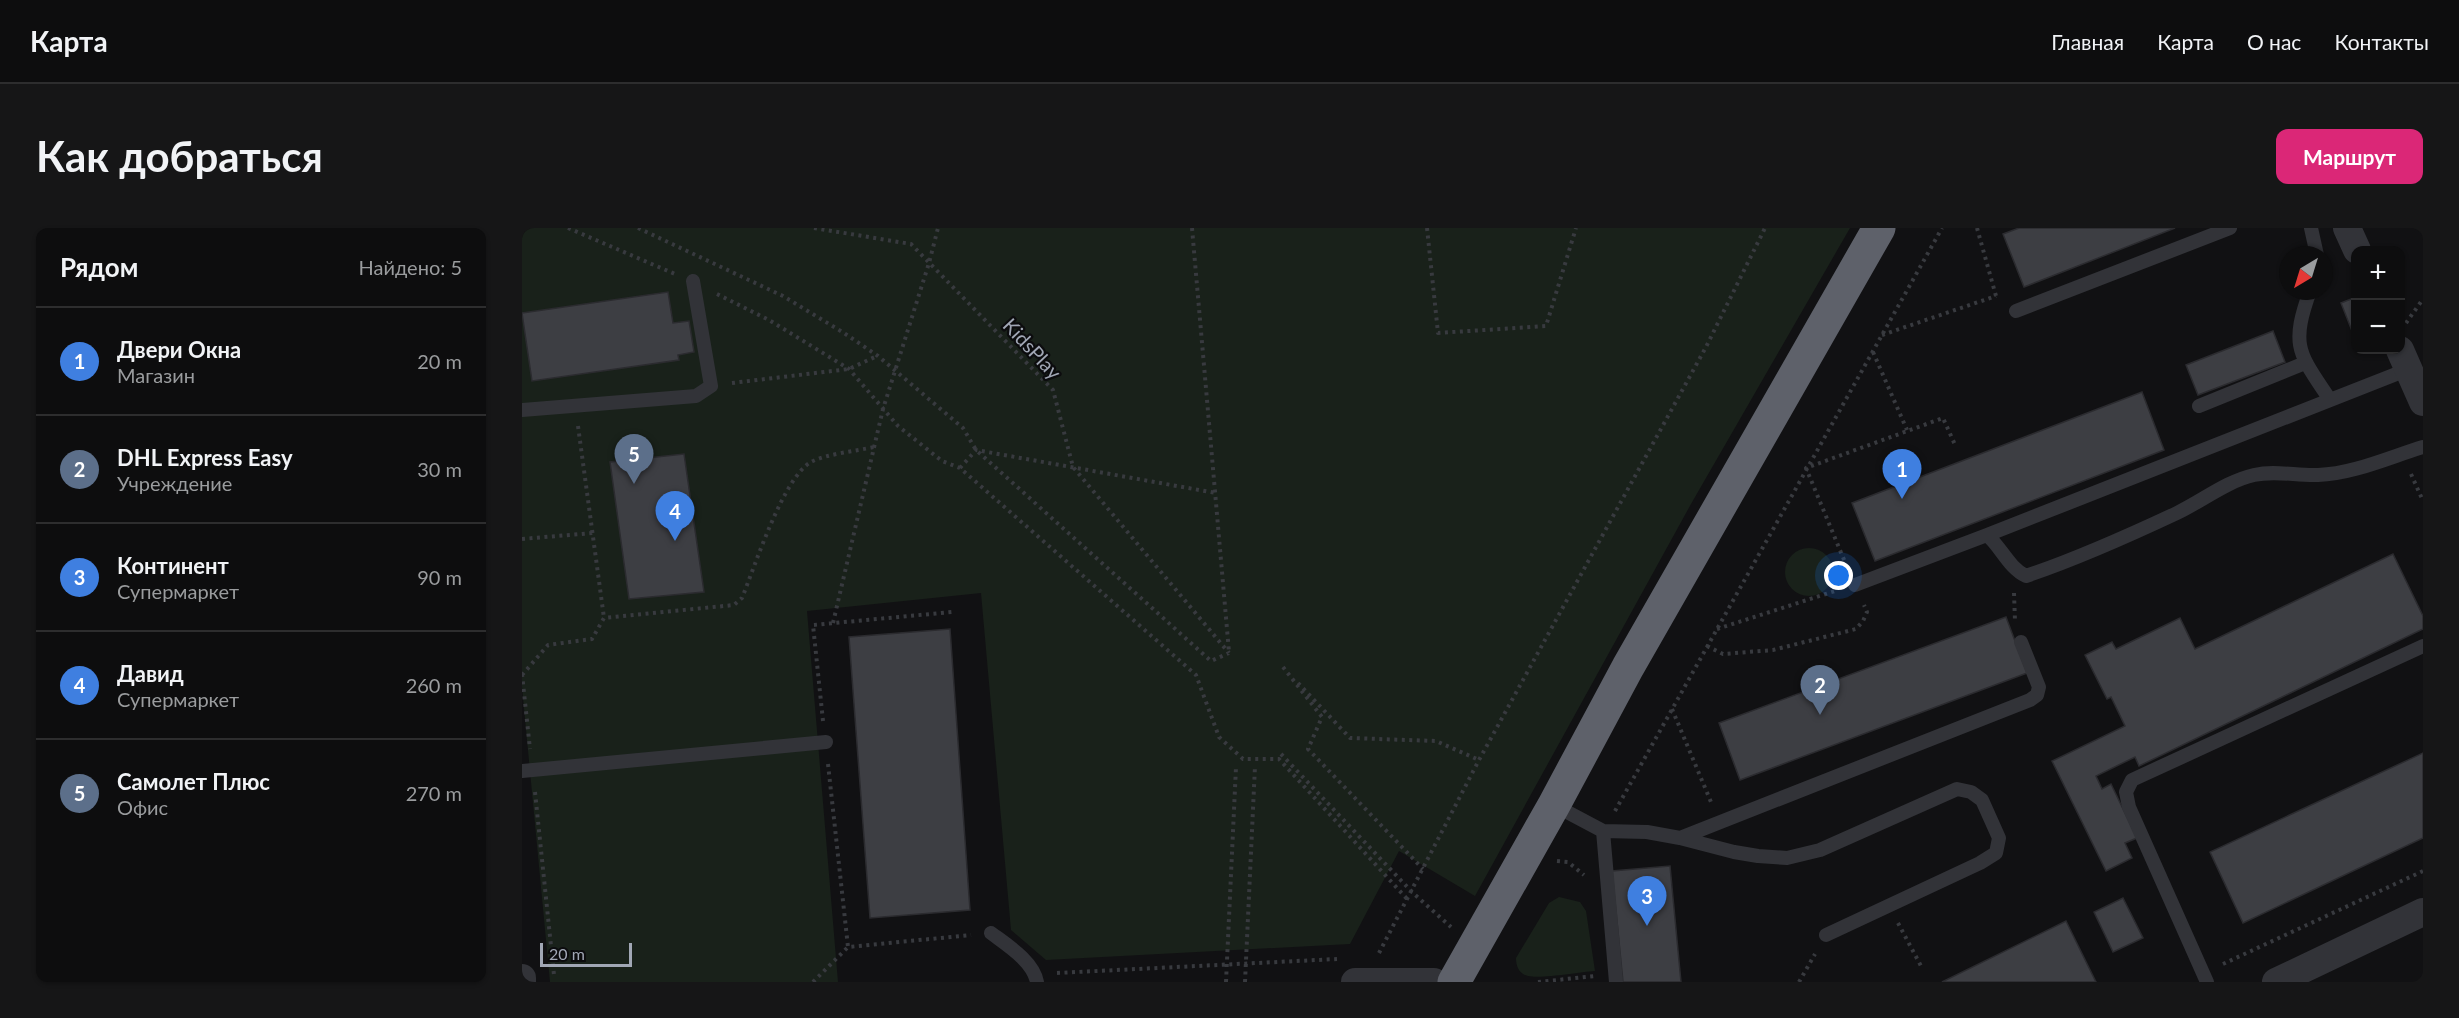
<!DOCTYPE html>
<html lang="ru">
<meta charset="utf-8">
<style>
:root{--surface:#0d0d0e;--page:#161617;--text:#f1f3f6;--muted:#9a9c9e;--line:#2d2d2e;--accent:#db2777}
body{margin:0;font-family:Lato,sans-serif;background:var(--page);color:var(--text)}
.controls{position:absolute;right:18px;top:18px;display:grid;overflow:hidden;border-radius:12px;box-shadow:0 2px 4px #0004}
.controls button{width:54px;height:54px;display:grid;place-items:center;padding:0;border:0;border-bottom:2px solid var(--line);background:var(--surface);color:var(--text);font:30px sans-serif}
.compass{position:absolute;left:1757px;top:18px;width:54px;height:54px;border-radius:50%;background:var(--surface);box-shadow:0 2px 4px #0004;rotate:218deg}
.scale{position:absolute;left:18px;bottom:15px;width:92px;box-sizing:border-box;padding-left:6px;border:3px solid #a1a7b5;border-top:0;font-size:16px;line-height:21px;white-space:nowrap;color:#a1a7b5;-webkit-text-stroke:4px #0c0c0e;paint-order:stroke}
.you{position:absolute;left:1317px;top:348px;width:21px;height:21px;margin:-15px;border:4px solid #fff;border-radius:50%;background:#1a73e8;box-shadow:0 0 0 9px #1a73e833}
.badge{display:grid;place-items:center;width:39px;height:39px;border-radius:50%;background:var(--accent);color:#fff;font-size:20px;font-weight:700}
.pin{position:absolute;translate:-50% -50px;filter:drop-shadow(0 2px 3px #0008)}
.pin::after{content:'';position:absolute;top:32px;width:21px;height:18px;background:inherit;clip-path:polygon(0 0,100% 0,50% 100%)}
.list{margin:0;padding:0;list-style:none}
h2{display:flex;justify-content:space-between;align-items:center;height:78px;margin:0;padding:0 24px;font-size:26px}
h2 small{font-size:20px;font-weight:400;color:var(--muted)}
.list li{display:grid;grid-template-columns:39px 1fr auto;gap:18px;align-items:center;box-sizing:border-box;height:108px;padding:0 24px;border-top:2px solid var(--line)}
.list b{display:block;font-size:22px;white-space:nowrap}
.list p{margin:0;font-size:20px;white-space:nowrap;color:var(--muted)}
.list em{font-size:20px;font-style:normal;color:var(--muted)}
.map{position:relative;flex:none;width:1901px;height:754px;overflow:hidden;border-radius:12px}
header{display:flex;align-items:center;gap:36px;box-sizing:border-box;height:84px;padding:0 30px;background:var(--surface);border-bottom:2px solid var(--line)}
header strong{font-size:28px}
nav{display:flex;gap:33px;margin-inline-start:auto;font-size:21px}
.intro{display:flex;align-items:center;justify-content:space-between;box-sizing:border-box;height:144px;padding:0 36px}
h1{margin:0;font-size:42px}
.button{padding:15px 27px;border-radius:12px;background:var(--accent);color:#fff;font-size:21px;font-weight:700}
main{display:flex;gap:36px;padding:0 36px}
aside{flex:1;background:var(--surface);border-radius:12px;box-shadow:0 2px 4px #0004}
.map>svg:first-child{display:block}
.green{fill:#19211a}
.building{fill:#3d3e43;stroke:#2b2b2f;stroke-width:1.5}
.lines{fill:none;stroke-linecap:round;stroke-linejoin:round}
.path{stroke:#383a3f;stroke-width:4;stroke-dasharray:3 4.5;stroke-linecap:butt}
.lane{stroke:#323338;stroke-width:14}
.street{stroke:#323338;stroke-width:28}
.highway{stroke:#5e616a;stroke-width:33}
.labels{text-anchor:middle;stroke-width:4.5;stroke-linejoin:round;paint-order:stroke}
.street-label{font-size:20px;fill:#a1a7b5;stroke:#0c0c0e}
</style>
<header>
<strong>Карта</strong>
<nav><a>Главная</a><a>Карта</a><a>О нас</a><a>Контакты</a></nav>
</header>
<div class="intro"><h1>Как добраться</h1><a class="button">Маршрут</a></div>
<main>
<aside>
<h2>Рядом<small>Найдено: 5</small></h2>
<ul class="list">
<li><span class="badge" style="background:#3f7fe0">1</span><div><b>Двери Окна</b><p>Магазин</p></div><em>20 m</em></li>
<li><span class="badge" style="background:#5c6f8a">2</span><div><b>DHL Express Easy</b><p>Учреждение</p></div><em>30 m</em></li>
<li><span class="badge" style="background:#3f7fe0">3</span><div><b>Континент</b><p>Супермаркет</p></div><em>90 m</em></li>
<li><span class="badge" style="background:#3f7fe0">4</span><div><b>Давид</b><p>Супермаркет</p></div><em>260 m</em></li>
<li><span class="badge" style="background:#5c6f8a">5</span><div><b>Самолет Плюс</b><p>Офис</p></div><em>270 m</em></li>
</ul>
</aside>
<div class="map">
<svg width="1901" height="754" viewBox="0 0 1901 754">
<rect width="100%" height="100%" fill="#111113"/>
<path class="green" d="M0,0H1328L1169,276L953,668L877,623L828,716L524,732L489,702L459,365L285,383L316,754H28L0,459Z
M1263 344a24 24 0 1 1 48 0a24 24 0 1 1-48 0Z
M1037,669L1058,674L1064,683L1073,743C1057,744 1020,751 1006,748C997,746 994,738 994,730L1027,675Z"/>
<path class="building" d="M1497,0H1653L1502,59L1481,6Z
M146,64L151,95L167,93L172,124L156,127L157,132L10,153L0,85Z
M1834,69V113L1819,75Z
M1751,103L1763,134L1676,167L1664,137Z
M1620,164L1642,222L1353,333L1330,275Z
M162,226L182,364L107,371L88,234Z
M1871,326L1901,388V401L1617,538L1613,529L1574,548L1580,561L1589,556L1615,610L1603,615L1610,630L1584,643L1530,533L1603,498L1589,469L1585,471L1563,427L1590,414L1594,421L1658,390L1673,421Z
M1484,389L1505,445L1218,552L1197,495Z
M428,401L448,682L348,690L327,409Z
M1901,525V610L1721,695L1688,624Z
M1148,638L1159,754H1101L1090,643Z
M1601,670L1621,710L1591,724L1572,684Z
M1544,693L1574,754H1420Z"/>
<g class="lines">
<path class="path" d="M46,0L153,46
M116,0L261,68L322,105L356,128L441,200L454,222L689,433L707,425
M292,0L389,16L531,162L551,239L707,425
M670,0L707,424
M905,0L916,105L1024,98L1054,0
M1455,0L1474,68
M195,66L247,92L327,141L376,198L420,233L438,240L674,447L697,509L721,531H757L886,672
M1884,95L1901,71
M1360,107L1474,68
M1351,124L1385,202
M210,155L327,141L355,128
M56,198L82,390
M438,240L454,222L694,265
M1889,246L1901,273
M0,311L71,305
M1325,339L1284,240L1421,190L1434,219
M1492,365L1493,393
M311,395L361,181L407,35L416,0
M1195,401L1313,363
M1185,418L1201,426L1251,422L1334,401L1341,393L1345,384L1342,377
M761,439L800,489L786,521L901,641
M0,446L8,521
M0,447L26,417L70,411L82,390L212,377L220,370C233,338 261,250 289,234C304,226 334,223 352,219
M776,455L828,510L914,513L957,532
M1150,481L1189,574
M301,493L291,397L430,384
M759,526L890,664L929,699
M306,536L326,719L449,707
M13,564L32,747
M1093,583L1420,0
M1035,633L1046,634L1062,647
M1376,695L1399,738
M857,725L957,532L1184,119L1243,0
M1701,736L1901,643
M535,745L815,731
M291,754L326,719
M704,754L714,539
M723,754L733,538
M1016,754L1073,748
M1277,754L1293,726"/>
<path class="lane" d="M1789,0L1795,27
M1788,63C1768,119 1777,125 1808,172
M1494,83L1708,0
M1677,178L1783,135
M0,182L174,168L189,158L171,53
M1465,307L1887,141
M1333,357L1465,307C1479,319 1487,340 1504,348C1555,331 1606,308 1655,285C1680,273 1705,253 1732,247C1753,242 1775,248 1796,247C1831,246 1868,229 1901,219
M0,543L304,514
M1032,577L1081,603
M1158,610L1508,472L1515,467L1517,459L1499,414
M469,705C485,717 511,733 515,754
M1094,754L1081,603L1125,604L1158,610L1212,624L1236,628L1265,630L1298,622L1435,561L1449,564L1460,572L1477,610L1474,625L1458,635L1304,707
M1685,754L1607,579L1604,564L1610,552L1901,418"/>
<path class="street" d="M1825,0L1835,22
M1878,122L1901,174
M0,750V754
M833,754H912
M1754,754L1901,684"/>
<path class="highway" d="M932,754L1032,577L1106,439L1357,0"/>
</g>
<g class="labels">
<g class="street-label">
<text transform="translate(510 121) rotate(47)" y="7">KidsPlay</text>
</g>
</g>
</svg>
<div class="controls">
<button>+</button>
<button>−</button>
</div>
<svg class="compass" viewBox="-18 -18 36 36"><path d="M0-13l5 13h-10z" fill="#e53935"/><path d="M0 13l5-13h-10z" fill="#9a9c9e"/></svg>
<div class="scale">20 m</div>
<div class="you"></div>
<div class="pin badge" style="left:1380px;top:271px;background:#3f7fe0">1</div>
<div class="pin badge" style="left:1298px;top:487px;background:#5c6f8a">2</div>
<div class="pin badge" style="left:1125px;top:698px;background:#3f7fe0">3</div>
<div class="pin badge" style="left:153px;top:313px;background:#3f7fe0">4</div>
<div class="pin badge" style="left:112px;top:256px;background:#5c6f8a">5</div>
</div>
</main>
